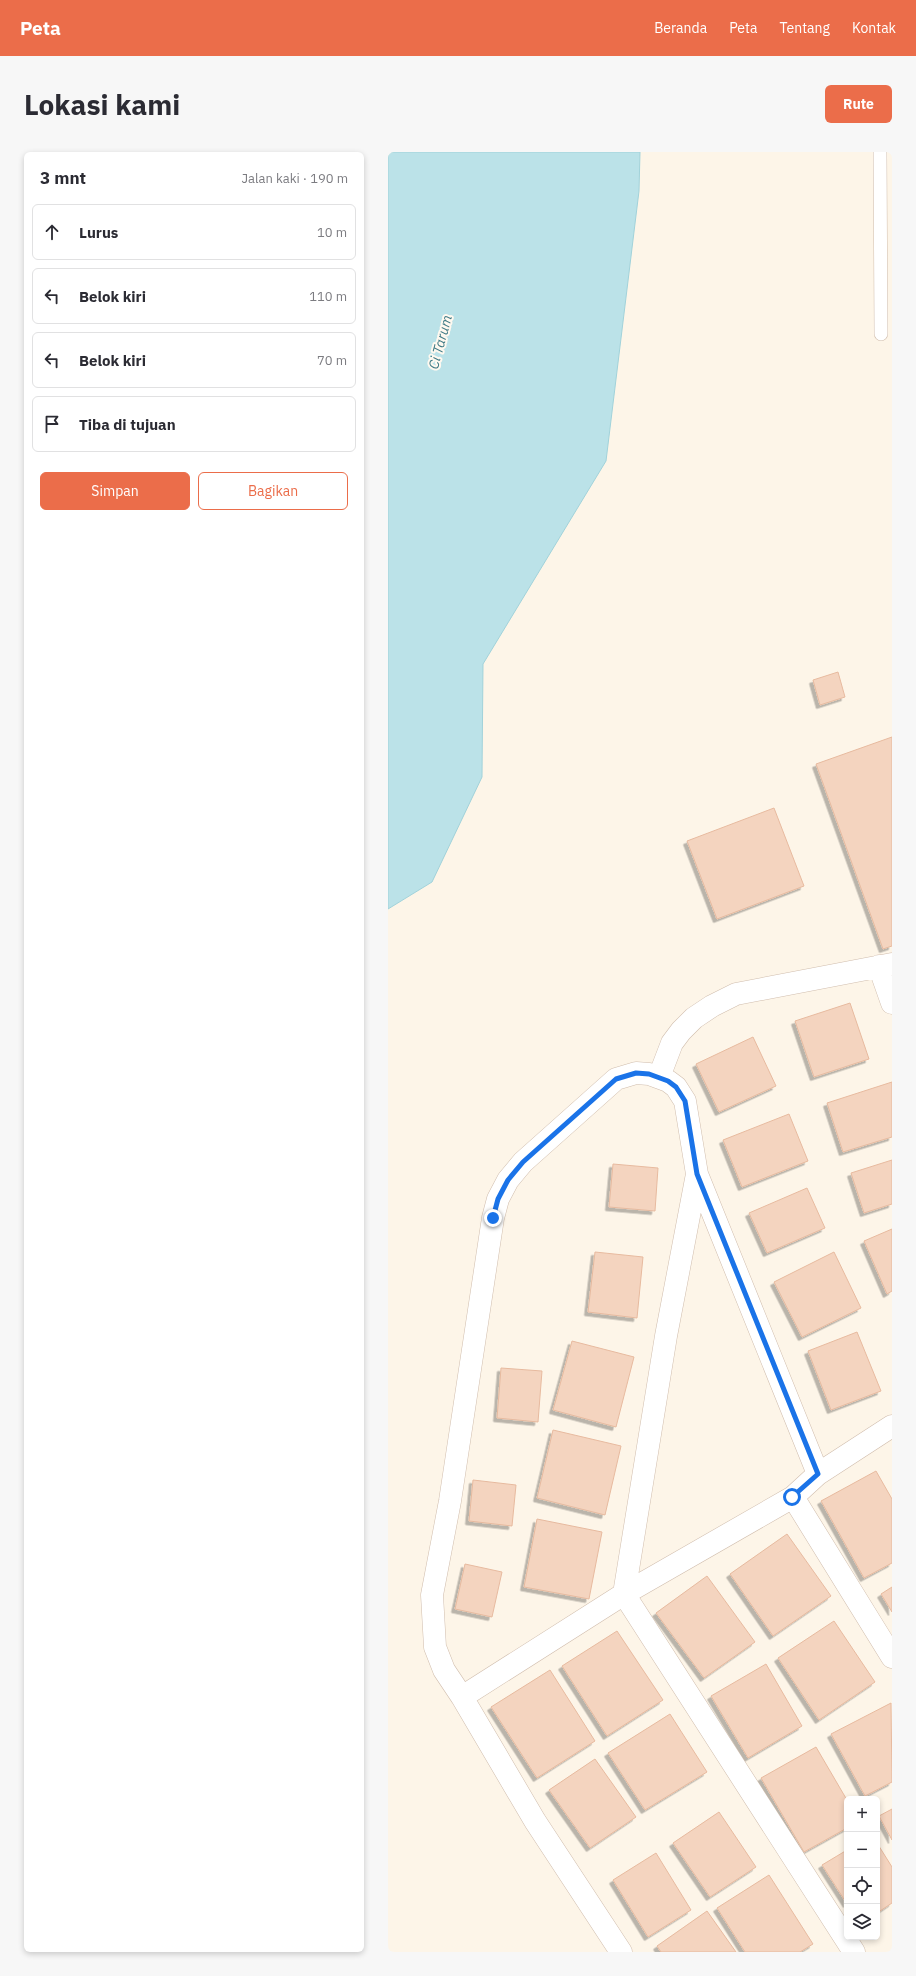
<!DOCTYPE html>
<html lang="id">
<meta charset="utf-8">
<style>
:root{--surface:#fff;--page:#f7f7f7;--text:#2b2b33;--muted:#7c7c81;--line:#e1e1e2;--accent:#eb6d4a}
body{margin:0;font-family:"IBM Plex Sans",sans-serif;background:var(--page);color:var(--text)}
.controls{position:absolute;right:12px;bottom:12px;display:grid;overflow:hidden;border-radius:6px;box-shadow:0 2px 6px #0003}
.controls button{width:36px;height:36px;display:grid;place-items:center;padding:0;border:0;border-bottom:1px solid var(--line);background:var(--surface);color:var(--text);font:20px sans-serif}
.stop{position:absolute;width:12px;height:12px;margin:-9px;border:3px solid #1a73e8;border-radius:50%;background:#fff}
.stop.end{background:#1a73e8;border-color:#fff;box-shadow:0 1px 4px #0008}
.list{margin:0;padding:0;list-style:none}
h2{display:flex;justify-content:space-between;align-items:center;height:52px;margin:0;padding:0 16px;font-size:17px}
h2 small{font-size:13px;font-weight:400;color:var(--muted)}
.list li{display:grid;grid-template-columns:26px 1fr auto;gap:12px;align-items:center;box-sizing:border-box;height:56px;margin:0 8px 8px;padding:0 8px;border:1px solid var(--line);border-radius:6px}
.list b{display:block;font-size:15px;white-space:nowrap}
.list em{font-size:13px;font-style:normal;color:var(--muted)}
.actions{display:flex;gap:8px;padding:12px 16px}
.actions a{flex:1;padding:9px 0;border:1px solid var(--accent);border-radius:6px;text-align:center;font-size:14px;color:var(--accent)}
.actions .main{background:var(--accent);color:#fff}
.icon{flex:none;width:22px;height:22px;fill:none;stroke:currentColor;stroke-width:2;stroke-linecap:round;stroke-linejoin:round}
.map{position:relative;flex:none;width:504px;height:1800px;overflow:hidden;border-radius:6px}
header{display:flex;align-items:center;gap:24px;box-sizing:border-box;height:56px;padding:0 20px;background:var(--accent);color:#fff}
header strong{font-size:19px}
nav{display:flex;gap:22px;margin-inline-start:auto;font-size:14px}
.intro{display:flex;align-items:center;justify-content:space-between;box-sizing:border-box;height:96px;padding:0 24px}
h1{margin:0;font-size:28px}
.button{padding:10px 18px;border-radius:6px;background:var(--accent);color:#fff;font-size:14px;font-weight:700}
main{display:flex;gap:24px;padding:0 24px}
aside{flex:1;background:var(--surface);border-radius:6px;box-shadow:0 2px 6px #0003}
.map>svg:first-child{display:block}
.water{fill:#bbe2e8;stroke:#a1d2da}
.building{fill:#f4d4bf;stroke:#e7ba9f;filter:url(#shadow)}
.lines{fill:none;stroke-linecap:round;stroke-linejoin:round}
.service-casing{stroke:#d0bdad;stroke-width:14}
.minor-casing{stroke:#d0bdad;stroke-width:23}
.service{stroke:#fff;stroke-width:13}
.minor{stroke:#fff;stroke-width:22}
.route{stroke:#1a73e8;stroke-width:5}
.labels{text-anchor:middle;stroke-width:4;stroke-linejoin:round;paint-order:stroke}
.water-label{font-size:14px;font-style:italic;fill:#407b86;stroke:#fff9f0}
</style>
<header>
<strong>Peta</strong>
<nav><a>Beranda</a><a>Peta</a><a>Tentang</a><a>Kontak</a></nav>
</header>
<div class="intro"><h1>Lokasi kami</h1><a class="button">Rute</a></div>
<main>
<aside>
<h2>3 mnt<small>Jalan kaki · 190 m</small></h2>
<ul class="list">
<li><svg class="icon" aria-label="ahead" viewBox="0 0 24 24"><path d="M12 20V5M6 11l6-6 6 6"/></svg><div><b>Lurus</b></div><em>10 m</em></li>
<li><svg class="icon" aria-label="left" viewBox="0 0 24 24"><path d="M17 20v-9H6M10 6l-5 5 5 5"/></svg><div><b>Belok kiri</b></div><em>110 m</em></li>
<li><svg class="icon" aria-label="left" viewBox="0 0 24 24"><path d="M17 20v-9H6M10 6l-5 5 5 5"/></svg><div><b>Belok kiri</b></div><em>70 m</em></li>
<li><svg class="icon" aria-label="arrive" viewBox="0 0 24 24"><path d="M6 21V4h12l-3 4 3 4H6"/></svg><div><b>Tiba di tujuan</b></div></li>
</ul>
<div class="actions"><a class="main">Simpan</a><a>Bagikan</a></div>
</aside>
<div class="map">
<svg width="504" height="1800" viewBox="0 0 504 1800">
<defs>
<filter id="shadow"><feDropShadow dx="-3.5" dy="3.5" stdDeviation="0" flood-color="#0004"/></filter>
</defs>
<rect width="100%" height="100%" fill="#fdf5e8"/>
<path class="water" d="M0,0H252L251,39L218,309L95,512L94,625L44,730L0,757Z"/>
<path class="building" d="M450,520L457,545L432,553L425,528Z
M504,585V794L495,797L428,612Z
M386,656L416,734L329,767L299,689Z
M462,851L481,907L426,925L407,869Z
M365,885L388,934L331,960L308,912Z
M504,930V985L455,1000L439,951Z
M401,962L420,1009L354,1035L335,988Z
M504,1008V1052L476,1061L463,1021Z
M225,1012L270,1016L267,1059L221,1055Z
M419,1036L437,1076L379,1101L361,1061Z
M504,1077V1139L499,1142L476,1089Z
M207,1100L255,1105L249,1166L200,1160Z
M446,1100L473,1156L414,1185L386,1130Z
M469,1180L493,1239L443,1258L420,1199Z
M184,1189L246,1205L228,1275L165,1258Z
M113,1216L154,1219L150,1270L109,1266Z
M165,1278L233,1294L217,1363L149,1346Z
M488,1319L504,1347V1411L476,1426L433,1349Z
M85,1328L128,1333L124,1374L81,1369Z
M149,1367L214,1380L201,1447L136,1435Z
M399,1382L443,1444L385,1484L342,1422Z
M77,1412L114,1420L104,1465L67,1457Z
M319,1424L367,1490L316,1526L268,1461Z
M504,1435V1460L493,1442Z
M446,1469L487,1530L431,1568L390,1506Z
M229,1479L275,1548L219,1584L174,1514Z
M378,1512L414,1574L360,1606L323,1544Z
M162,1518L207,1589L149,1626L103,1555Z
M503,1551L504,1630L477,1644L443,1582Z
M282,1562L319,1620L257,1658L220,1601Z
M428,1595L459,1648V1676L416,1700L373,1626Z
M207,1607L248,1665L202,1696L161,1638Z
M504,1657V1688L491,1664Z
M331,1660L368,1715L322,1745L285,1691Z
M489,1691L504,1715V1751L489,1761Z
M459,1698V1752L434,1713Z
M268,1701L303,1758L260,1785L225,1728Z
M381,1723L425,1792L412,1800H357L329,1756Z
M319,1759L348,1800H273L269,1794Z"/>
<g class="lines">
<defs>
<path id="service" d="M492,0L493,182"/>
<path id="minor" d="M491,814L504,851
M271,925L284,891L293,879L306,866L324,854L348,842L504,812
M309,1022L430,1322
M405,1345L504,1505
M74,1545L236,1442L405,1345L430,1322L504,1274
M233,1800L147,1669L74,1545L56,1518L47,1495L44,1443L62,1349L105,1066L110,1047L120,1028L135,1010L228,927L248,921L261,922L280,929L288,935L297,949L309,1022L278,1184L236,1442L466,1800"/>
</defs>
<use href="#service" class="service-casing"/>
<use href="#minor" class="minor-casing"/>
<use href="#service" class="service"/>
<use href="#minor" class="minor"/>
</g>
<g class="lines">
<path class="route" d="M105,1066L110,1047L120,1028L135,1010L228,927L248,921L261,922L280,929L288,935L297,949L309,1022L430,1322L404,1345"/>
</g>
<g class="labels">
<g class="water-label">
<text transform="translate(52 190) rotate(-75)" y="5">Ci Tarum</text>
</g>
</g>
</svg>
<div class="controls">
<button>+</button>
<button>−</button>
<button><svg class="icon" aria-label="locate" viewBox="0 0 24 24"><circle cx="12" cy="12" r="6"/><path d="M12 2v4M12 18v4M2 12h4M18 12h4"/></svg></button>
<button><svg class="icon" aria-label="layers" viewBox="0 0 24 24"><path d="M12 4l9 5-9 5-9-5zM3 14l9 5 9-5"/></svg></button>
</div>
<div class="stop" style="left:404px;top:1345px"></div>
<div class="stop end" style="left:105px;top:1066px"></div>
</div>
</main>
